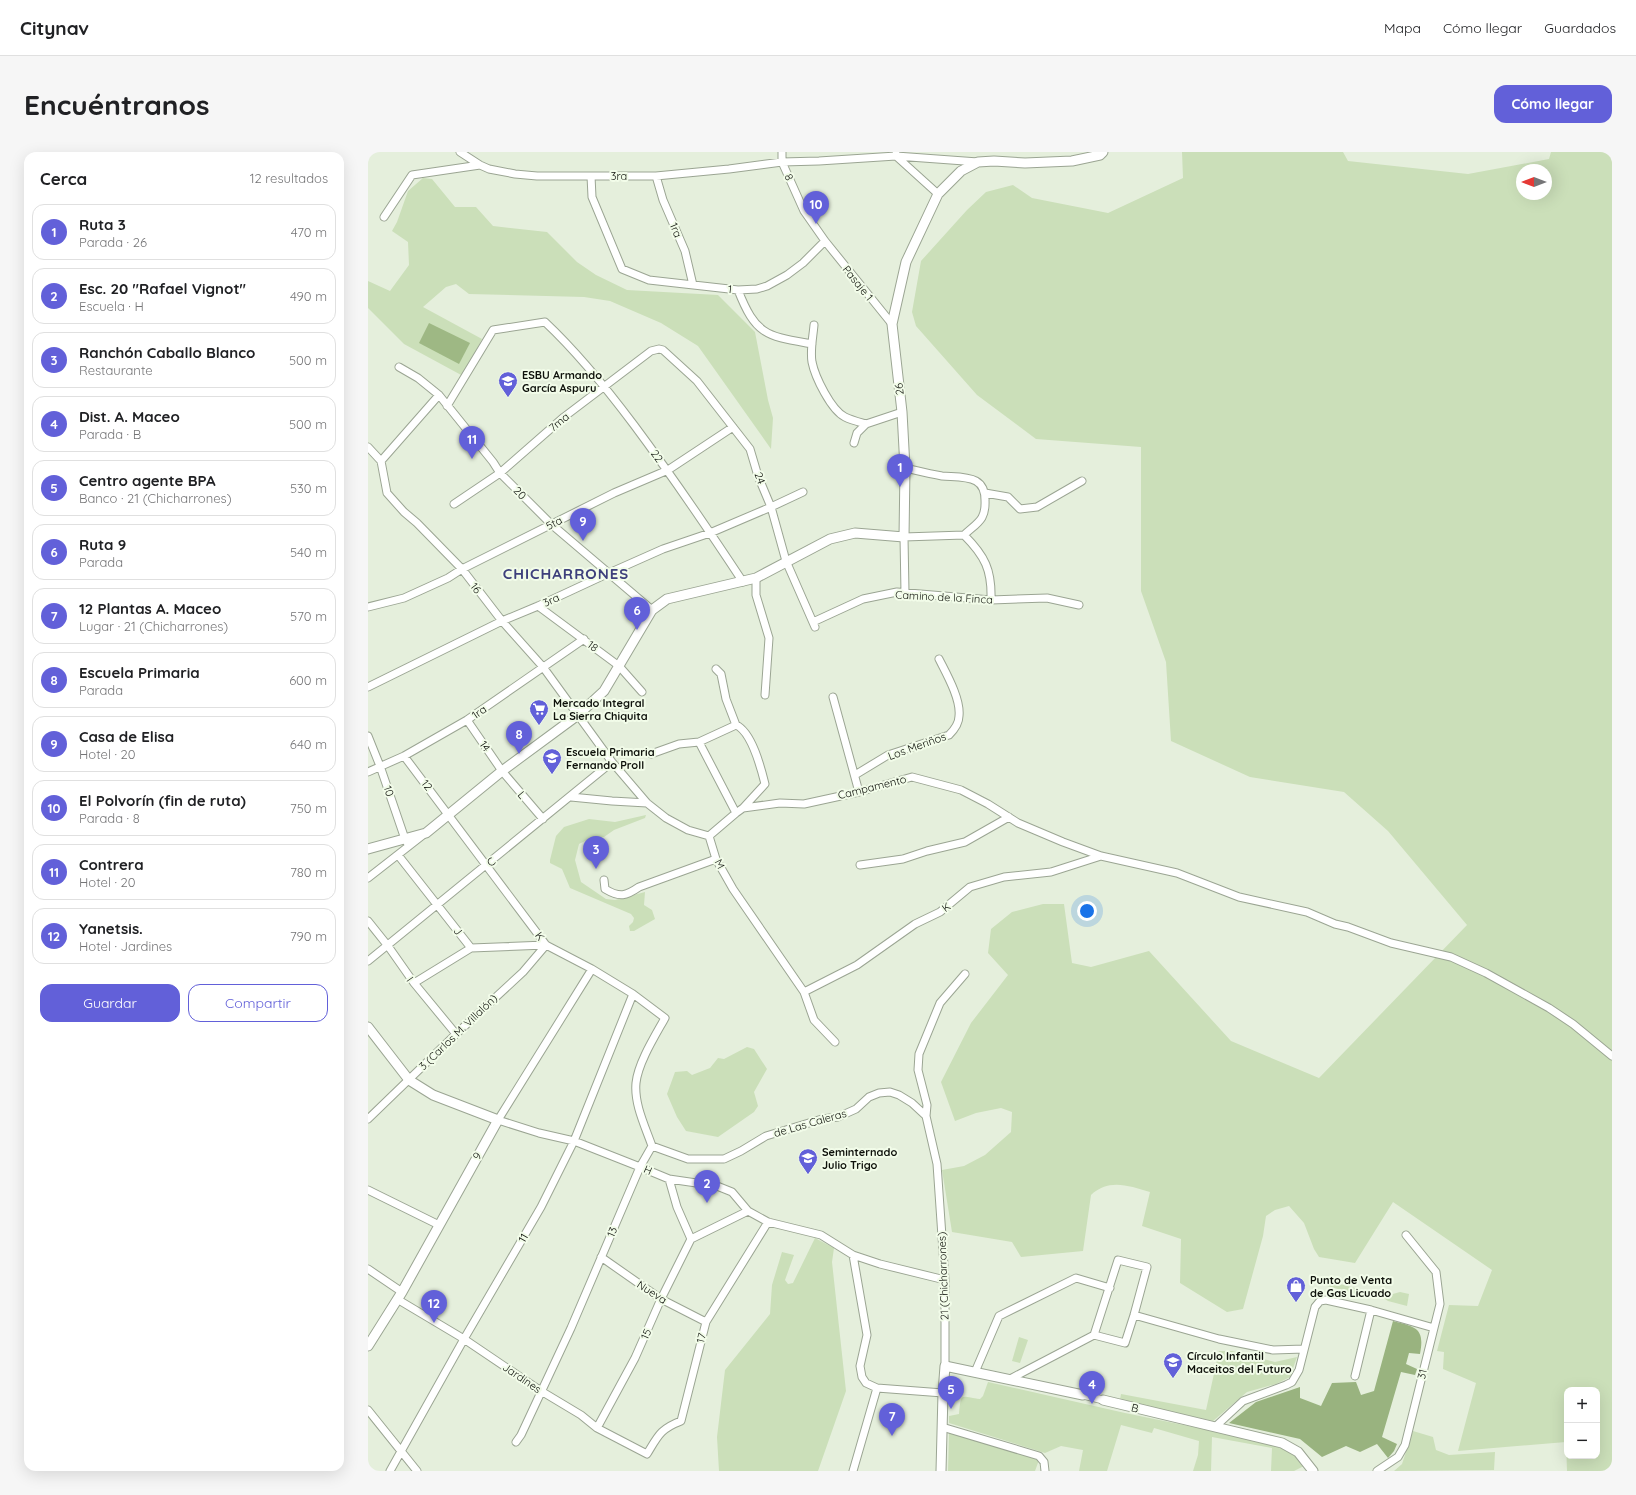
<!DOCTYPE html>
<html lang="es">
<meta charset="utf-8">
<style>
:root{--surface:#fff;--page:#f6f6f6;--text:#202124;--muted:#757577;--line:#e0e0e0;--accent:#6260d9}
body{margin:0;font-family:Quicksand,sans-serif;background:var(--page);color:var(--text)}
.controls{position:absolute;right:12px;bottom:12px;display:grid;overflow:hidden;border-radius:8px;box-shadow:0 4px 16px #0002}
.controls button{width:36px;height:36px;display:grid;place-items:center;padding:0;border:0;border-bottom:1px solid var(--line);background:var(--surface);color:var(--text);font:20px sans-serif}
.compass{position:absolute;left:1148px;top:12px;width:36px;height:36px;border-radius:50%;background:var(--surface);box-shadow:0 4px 16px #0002;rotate:270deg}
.you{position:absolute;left:719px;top:759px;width:14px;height:14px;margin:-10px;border:3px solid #fff;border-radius:50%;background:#1a73e8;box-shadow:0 0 0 6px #1a73e833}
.badge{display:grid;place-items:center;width:26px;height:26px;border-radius:50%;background:var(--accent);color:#fff;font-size:13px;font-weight:700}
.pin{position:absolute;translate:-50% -33px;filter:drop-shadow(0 1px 2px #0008)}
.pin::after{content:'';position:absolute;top:21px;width:14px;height:12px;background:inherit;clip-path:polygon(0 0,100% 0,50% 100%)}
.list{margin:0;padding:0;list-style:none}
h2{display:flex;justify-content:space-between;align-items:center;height:52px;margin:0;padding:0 16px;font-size:17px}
h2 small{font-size:13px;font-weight:400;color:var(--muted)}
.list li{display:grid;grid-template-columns:26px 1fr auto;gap:12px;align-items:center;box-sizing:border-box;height:56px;margin:0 8px 8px;padding:0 8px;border:1px solid var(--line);border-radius:12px}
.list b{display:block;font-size:15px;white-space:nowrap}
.list p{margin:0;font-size:13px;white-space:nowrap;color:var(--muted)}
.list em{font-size:13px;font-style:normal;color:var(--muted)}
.actions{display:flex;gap:8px;padding:12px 16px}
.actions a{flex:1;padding:9px 0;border:1px solid var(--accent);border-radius:12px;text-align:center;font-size:14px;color:var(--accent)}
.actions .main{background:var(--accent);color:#fff}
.map{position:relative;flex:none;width:1244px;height:1319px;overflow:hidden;border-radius:12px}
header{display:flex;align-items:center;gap:24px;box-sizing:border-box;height:56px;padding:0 20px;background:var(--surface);border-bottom:1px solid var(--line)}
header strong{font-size:19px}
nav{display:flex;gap:22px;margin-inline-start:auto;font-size:14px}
.intro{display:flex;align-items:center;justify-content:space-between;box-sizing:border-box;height:96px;padding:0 24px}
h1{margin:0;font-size:28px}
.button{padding:10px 18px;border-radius:12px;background:var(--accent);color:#fff;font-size:14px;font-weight:700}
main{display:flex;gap:24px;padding:0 24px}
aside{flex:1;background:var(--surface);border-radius:12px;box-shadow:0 4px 16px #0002}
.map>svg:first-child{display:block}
.green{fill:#cbdfb9;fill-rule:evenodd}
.forest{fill:#99b37f}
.water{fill:#9eb884}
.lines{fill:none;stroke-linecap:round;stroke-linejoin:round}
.minor-casing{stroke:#9ba593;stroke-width:9}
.tertiary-casing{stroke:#9ba593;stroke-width:11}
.minor{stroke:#fff;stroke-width:7}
.tertiary{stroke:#fff;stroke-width:9}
.labels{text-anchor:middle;stroke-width:4;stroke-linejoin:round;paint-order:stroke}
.street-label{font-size:11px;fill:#0e110b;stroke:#f2fce9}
.poi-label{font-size:11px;font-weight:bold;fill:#0e110b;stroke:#f2fce9;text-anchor:start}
.district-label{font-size:15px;font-weight:bold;letter-spacing:1px;fill:#3e407c;stroke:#f2fce9}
</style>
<header>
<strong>Citynav</strong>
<nav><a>Mapa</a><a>Cómo llegar</a><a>Guardados</a></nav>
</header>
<div class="intro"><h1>Encuéntranos</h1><a class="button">Cómo llegar</a></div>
<main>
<aside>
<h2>Cerca<small>12 resultados</small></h2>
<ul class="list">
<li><span class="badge">1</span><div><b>Ruta 3</b><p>Parada · 26</p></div><em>470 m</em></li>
<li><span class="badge">2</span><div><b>Esc. 20 &quot;Rafael Vignot&quot;</b><p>Escuela · H</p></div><em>490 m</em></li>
<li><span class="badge">3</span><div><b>Ranchón Caballo Blanco</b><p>Restaurante</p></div><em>500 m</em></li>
<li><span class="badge">4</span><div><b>Dist. A. Maceo</b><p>Parada · B</p></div><em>500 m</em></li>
<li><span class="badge">5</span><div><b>Centro agente BPA</b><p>Banco · 21 (Chicharrones)</p></div><em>530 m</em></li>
<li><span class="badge">6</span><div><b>Ruta 9</b><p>Parada</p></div><em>540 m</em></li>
<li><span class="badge">7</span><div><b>12 Plantas A. Maceo</b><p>Lugar · 21 (Chicharrones)</p></div><em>570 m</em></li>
<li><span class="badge">8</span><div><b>Escuela Primaria</b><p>Parada</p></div><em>600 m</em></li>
<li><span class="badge">9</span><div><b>Casa de Elisa</b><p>Hotel · 20</p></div><em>640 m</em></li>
<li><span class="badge">10</span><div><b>El Polvorín (fin de ruta)</b><p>Parada · 8</p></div><em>750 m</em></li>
<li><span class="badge">11</span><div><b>Contrera</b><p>Hotel · 20</p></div><em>780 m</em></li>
<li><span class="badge">12</span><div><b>Yanetsis.</b><p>Hotel · Jardines</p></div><em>790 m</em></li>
</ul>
<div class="actions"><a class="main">Guardar</a><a>Compartir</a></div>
</aside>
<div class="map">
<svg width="1244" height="1319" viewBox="0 0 1244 1319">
<rect width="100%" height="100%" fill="#e5efdc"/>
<path class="green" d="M814,0H975L980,9L1100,22L1181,7L1183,0H1244V1319H1199L1198,1290L1090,1299L1108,1231L1075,1217L1076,1200L1069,1199L1081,1153L1110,1154L1124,1118L1025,1050L987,1111L951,1105L946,1097L936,1071L921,1054L907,1058L898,1064L895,1084L875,1157L859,1160L812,1131L813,1087L774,1074L782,1040C761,1034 741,1026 723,1043L715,1099L653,1105L644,1090L584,1080L574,1018L596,1014L617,1003L643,980L644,960L633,956L608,961L587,969L573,930L603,871L640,823L620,801L623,777L644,760L675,752H696L704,811L723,815L781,799L863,889L951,926L1099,773L1020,679L976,640L882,625L803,589L798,510L773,439V295L668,287L609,243L548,174L544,160L553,109L599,58L618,40L645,33L664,46L740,61L815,26ZM1154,18H1178V42H1154ZM1199,1238H1229V1304H1199Z
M55,26L64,27L87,55H108L125,74L179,80L209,110L228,123L259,138L350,143L387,180L400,248L405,266L403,297L330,194L293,171L242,149L216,145L101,142L88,132L78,135L55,155L114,187L95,224L36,192L0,156V129L22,139L41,113L40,90L24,79L29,70L40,39Z
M278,663L277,666L246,678L236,685L217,689L211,692L207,708L213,730L238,747L247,748L277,740L276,753L284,758L287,767L266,779H262L261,774L265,770L266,766L263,762L202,736L194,717L182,711V708L188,684L196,675L221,667L247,670Z
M379,895L386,897L399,917L386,940L390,954L386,960L350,985L318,979L309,965L299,942L307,920L319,919L324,923L342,916L350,906L356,907Z
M447,1086L466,1096L464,1110L478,1239L450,1319H351L349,1285L357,1218L402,1162L404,1133L414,1100L426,1103L417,1128L420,1132L425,1131Z
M961,1129L1005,1141L1004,1146L959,1134Z
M1032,1140L1041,1142L1039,1154L1020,1149L1014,1145Z
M651,1185L660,1188L652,1211L644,1209Z
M851,1199H864L907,1210L929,1205L922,1225L908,1232L879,1240L845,1269L752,1248L753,1242L838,1258Z
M620,1230L757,1261L879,1286L914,1294L928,1303L936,1314L926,1319H903L904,1296L844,1285L843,1319H825L830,1303L831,1289L786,1276L784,1281L753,1273L739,1319H711L715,1298L693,1294L677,1301L581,1271V1264L591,1262C593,1239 593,1245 612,1247L615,1244Z
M1045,1279L1065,1285L1068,1298L1081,1303L1127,1300L1126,1318L1026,1319L1034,1312Z
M581,1281L671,1308L667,1319H580Z"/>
<path class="forest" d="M1025,1169C1048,1175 1057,1176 1052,1202L1041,1201L1038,1212L1049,1217L1047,1223L1033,1220L1014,1285L1029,1292L1026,1299L1020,1306L1009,1292L992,1300L978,1294L954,1305L932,1287L861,1271L888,1250L932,1235V1246L953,1254L964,1231L988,1230L993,1243L1006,1239Z"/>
<path class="water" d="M61,171L102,191L91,212L51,191Z"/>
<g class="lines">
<defs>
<path id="minor" d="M92,0L112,13L121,17L147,22L169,24H288L361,17L414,10L451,9L528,4L610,10
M414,0V10L436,59L457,89L524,172
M528,2V4L570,42
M223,24L224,45L254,117L281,128L370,138L389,137L399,134L419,123L435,111L457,89
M288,24L295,48L317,99L325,133
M16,65L44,23L112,13
M370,138C388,184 399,184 444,192
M446,173C445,185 442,198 444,210C447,225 463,258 477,265C483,268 491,270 498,272
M31,215L50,226L71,243L125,310L132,321L183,372L284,458
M79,254L125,178L177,170C210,201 239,237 266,273C304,324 340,377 375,430
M486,291L489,281L498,272L534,260
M0,295L13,309
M13,309L19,341L36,360L49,371L94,417L134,469L175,515L244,610L279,651L298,666L320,678L341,684
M13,309L71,243
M537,316C550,319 562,322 574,324C585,325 599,324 608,329C615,333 617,340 617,348C618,368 610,370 596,383L536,385L537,441
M617,341L640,345L652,357L669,355L714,329
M86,352L132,321L196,265L283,199L291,197L295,198L329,229L382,297L390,324L403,355L418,409L447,475
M596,383C617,404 624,418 623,448
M388,426V443L401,486L397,543
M170,454L251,514L274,540
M0,455L36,446L80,426L94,417L246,341L300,318L365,275
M445,470L495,447L529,440L623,448L679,446L711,453
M348,517L353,522L358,547L368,573
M0,535L134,469L170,454L241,421L295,397L342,381L403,355L435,340
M465,545L491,640
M99,568L134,619L175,667
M368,573C384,580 393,616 397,632L375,656
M0,584L12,614L37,687L41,694
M331,590L368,661
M283,602L311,592L331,590L368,573
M36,604L178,793L224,817L265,842L297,866C287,884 270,911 268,931C266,952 277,974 284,994L272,1015L203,1176L153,1283L148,1290
M0,620L36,604L99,568L216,487
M487,623L520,603L581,583C586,578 591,571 591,564C593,547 578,521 571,507
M203,645L244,649L279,651
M341,684L368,661L375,656L412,651L436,652L491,640L544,625L593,638L620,652L650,671L695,690L733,704L809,721L871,745L939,760L967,772L980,775L1023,791L1083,805L1118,821L1181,856L1205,872L1244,904
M341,684L348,707L365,737L436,840L446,868L467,890
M30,703L103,796L178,793
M492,713L535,707L559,699L597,690L641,665
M0,726L55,683
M236,728L237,737C252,746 258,744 271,735L348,707
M0,769L20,794L46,831L88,882
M0,809L244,610
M224,817L130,968L171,981L206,989L272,1015L301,1027L349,1034L364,1040L380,1059L400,1070L453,1083L485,1103L512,1112L577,1128
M46,831L103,796
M436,840L489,813L547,772L572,760L602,735L636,725L683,720L733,704
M558,964L559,953L550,918L551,902L572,851L597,822
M0,967L88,882L155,820L178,793
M284,994L320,1007H356L373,999L398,984L454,967L470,965L488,957L501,945L511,941L522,940L531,943L544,951L558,964L569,1012L577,1128V1214
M301,1027L309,1055L323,1087L380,1059
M0,1038L71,1073
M1038,1083L1068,1120L1072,1152L1066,1176
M485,1103L499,1183L492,1214L494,1225L498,1231L509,1236L575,1241
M233,1105L293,1147L338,1170
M750,1108L779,1115L766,1163L757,1191L726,1183Z
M0,1117L34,1140
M29,1147L96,1187L173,1239L213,1263L229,1276L279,1302C290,1284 292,1277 313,1269L338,1170L400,1070
M766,1163L851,1187L905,1198L936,1197
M607,1220L631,1164L708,1126L742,1136
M987,1224L1003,1158
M642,1227L726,1183
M715,1243L735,1248
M0,1258L49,1319
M574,1275L671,1304L676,1310L677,1319
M847,1275L875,1249L918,1233L924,1230L931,1218L947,1155L952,1149L958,1148L1003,1158L1066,1176L1037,1293L1030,1305L1009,1319
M229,1276L267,1206L293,1147L323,1087
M22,1319L96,1187L173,1055L206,989L265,842
M485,1319L509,1236"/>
<path id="tertiary" d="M0,697L58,681L134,619L210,563L236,539L284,458L299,447L388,426L462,387L487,381L536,385L537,316L534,260L524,172L538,110L570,42L593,19L610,10L626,9L657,11L704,9L732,3L735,0
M0,875L41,928L65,943L130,968L34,1140L0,1194
M735,1248L914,1291L930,1300L945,1319
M573,1319L575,1241L577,1214L715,1243"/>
</defs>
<use href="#minor" class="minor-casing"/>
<use href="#tertiary" class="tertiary-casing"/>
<use href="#minor" class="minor"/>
<use href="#tertiary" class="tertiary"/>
</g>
<defs>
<symbol id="school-pin" viewBox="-11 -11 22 30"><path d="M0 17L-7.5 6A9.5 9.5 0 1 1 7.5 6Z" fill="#6260d9" stroke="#f2fce9"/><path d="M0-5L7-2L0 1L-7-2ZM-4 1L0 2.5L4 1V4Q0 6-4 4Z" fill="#fff"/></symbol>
<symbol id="supermarket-pin" viewBox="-11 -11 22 30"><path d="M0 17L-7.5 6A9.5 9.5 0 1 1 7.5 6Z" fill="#6260d9" stroke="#f2fce9"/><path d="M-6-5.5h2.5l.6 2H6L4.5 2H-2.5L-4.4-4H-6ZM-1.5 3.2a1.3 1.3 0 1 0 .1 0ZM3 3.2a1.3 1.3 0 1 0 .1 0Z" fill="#fff"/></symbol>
<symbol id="shop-pin" viewBox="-11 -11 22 30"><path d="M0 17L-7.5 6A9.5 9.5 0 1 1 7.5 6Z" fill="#6260d9" stroke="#f2fce9"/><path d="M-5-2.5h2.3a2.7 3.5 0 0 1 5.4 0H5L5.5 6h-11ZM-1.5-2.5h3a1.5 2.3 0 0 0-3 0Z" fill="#fff"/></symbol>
</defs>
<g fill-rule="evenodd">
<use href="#school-pin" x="129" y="218" width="22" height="30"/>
<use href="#supermarket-pin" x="160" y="546" width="22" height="30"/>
<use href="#school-pin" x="173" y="595" width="22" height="30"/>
<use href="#school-pin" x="429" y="995" width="22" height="30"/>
<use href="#shop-pin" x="917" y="1123" width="22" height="30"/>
<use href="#school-pin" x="794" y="1199" width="22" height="30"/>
</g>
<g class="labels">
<g class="street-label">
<text x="251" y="28">3ra</text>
<text transform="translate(421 25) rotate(66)" y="4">8</text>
<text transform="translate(308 78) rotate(67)" y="4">1ra</text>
<text transform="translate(490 131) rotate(51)" y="4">Pasaje 1</text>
<text transform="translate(362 137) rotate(6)" y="4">1</text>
<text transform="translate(531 237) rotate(-97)" y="4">26</text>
<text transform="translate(191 270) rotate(-40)" y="4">7ma</text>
<text transform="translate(289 304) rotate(53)" y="4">22</text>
<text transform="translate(392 326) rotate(69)" y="4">24</text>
<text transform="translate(152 341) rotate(45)" y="4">20</text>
<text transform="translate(186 371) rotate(-27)" y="4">5ta</text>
<text transform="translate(108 436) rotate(52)" y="4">16</text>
<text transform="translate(576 445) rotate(3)" y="4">Camino de la Finca</text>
<text transform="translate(183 448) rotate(-25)" y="4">3ra</text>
<text transform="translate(225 494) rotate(37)" y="4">18</text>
<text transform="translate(111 560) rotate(-35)" y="4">1ra</text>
<text transform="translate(117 594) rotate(56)" y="4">14</text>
<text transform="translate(549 594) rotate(-20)" y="4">Los Meriños</text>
<text transform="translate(59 633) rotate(52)" y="4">12</text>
<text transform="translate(504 635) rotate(-14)" y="4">Campamento</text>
<text transform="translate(21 639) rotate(72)" y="4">10</text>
<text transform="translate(154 643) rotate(50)" y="4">L</text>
<text transform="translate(123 710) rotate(-39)" y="4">C</text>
<text transform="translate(352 712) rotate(63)" y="4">M</text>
<text transform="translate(578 755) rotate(-37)" y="4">K</text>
<text transform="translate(90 779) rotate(52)" y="4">J</text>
<text transform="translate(172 784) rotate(53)" y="4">K</text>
<text transform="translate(42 827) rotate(55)" y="4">I</text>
<text transform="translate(90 880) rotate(-44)" y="4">3 (Carlos M. Villalón)</text>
<text transform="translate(442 971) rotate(-16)" y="4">de Las Caleras</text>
<text transform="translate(109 1004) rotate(-61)" y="4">9</text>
<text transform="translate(280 1018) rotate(24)" y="4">H</text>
<text transform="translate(244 1080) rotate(-67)" y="4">13</text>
<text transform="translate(155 1086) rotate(-60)" y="4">11</text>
<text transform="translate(575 1124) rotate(-92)" y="4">21 (Chicharrones)</text>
<text transform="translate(284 1140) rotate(33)" y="4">Nueva</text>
<text transform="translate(278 1182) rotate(-66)" y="4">15</text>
<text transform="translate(333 1186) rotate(-76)" y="4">17</text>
<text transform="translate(1054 1222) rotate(-76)" y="4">31</text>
<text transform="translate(154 1226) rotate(34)" y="4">Jardines</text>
<text transform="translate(767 1256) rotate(14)" y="4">B</text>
</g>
<g class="poi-label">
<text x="154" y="227">ESBU Armando<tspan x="154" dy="13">García Aspuru</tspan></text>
<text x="185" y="555">Mercado Integral<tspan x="185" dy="13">La Sierra Chiquita</tspan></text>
<text x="198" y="604">Escuela Primaria<tspan x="198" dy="13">Fernando Proll</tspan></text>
<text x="454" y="1004">Seminternado<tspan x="454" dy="13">Julio Trigo</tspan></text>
<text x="942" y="1132">Punto de Venta<tspan x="942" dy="13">de Gas Licuado</tspan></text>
<text x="819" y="1208">Círculo Infantil<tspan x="819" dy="13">Maceitos del Futuro</tspan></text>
</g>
<g class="district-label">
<text x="198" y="427">CHICHARRONES</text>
</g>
</g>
</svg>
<div class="controls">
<button>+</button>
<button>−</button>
</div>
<svg class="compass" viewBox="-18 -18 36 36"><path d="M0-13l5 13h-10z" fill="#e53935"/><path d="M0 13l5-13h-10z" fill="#757577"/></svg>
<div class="you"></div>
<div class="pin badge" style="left:532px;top:335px">1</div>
<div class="pin badge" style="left:339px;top:1051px">2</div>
<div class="pin badge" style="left:228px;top:717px">3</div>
<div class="pin badge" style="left:724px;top:1252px">4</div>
<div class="pin badge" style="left:583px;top:1257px">5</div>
<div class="pin badge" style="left:269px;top:478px">6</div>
<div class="pin badge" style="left:524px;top:1284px">7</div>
<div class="pin badge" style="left:151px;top:602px">8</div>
<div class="pin badge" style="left:215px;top:389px">9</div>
<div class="pin badge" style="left:448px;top:72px">10</div>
<div class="pin badge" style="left:104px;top:307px">11</div>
<div class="pin badge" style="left:66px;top:1171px">12</div>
</div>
</main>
